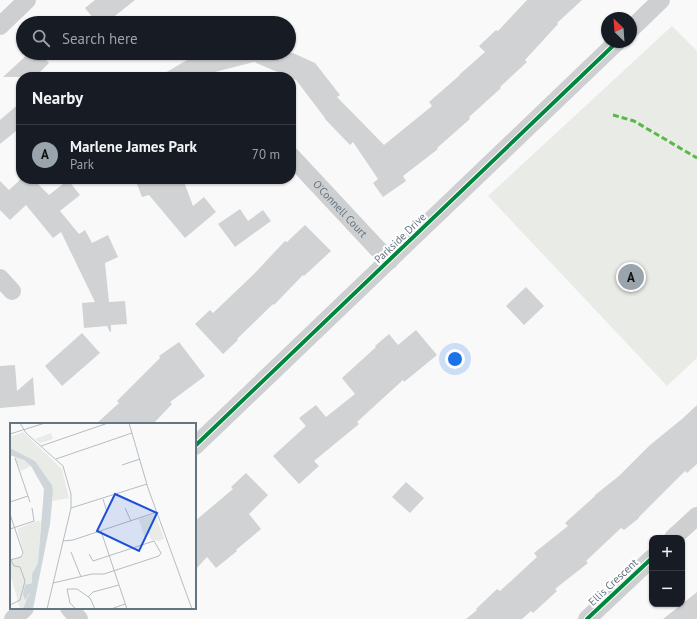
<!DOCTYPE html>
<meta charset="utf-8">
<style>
:root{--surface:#171b24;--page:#242831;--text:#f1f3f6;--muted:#9ea1a6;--line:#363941;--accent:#99a4ac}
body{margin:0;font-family:"PT Sans",sans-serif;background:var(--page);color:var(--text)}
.controls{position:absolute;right:12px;bottom:12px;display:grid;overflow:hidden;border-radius:8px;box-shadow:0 1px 3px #0004}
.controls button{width:36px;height:36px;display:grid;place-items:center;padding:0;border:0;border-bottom:1px solid var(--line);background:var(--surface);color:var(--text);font:20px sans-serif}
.compass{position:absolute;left:601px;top:12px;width:36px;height:36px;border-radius:50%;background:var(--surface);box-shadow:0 1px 3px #0004;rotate:335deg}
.you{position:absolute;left:455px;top:359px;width:14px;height:14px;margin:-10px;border:3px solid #fff;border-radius:50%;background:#1a73e8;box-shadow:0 0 0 6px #1a73e833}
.badge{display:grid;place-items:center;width:26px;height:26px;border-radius:50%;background:var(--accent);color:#111;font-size:13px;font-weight:700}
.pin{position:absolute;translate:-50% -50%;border:2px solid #fff;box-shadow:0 1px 4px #0006}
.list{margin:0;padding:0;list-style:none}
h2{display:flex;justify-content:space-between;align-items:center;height:52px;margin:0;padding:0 16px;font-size:17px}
h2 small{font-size:13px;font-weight:400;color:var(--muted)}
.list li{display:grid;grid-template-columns:26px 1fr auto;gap:12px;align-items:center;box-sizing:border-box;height:60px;padding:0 16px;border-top:1px solid var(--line)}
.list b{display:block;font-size:15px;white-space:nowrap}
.list p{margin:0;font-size:13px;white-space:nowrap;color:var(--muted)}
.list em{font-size:13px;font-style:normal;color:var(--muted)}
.icon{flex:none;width:22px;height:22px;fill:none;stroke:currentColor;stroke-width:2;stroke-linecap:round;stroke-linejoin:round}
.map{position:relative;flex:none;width:697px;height:619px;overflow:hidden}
.search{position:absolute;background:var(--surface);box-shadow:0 1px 3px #0004;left:16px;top:16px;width:280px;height:44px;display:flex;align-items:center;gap:10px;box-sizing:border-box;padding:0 14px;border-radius:22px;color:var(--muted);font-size:15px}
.panel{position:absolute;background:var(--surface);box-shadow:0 1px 3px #0004;left:16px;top:72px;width:280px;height:112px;border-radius:16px}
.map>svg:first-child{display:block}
.green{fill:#e8ebe6}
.building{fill:#d0d2d3}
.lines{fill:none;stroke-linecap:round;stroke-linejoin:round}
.street{stroke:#cecfd0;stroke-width:18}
.quiet{stroke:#58b947;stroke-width:3;stroke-dasharray:6 3;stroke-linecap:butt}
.cycleway-casing{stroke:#fff;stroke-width:6}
.cycleway{stroke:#00873e;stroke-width:4}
.labels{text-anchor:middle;stroke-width:4;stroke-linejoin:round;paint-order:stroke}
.street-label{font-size:11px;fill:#657683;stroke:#fff}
.inset-road{fill:none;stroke:#b5bdc3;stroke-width:1}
.view{fill:#1d4ed8;fill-opacity:0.15;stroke:#1d4ed8;stroke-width:2}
.inset-edge{fill:none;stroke:#657683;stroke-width:2}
</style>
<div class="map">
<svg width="697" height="619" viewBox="0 0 697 619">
<rect width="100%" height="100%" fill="#f9f9f9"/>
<path class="green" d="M672,26L697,51V358L667,386L488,196Z"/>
<path class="building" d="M95,0H135L106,23H97L85,8Z
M527,0H582L557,23L558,24L525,60L527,62L500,87L501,88L469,117L470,119L437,148L438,149L403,176L406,181L383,197L373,183L378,179L353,142L350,145L325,119V118L296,80L254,62L207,74L209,77H158L199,53H293L315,63L340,95L337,97L384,145L432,106L429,102L460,75H459L485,52L479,46L496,30L498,31Z
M29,53H40L49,63L35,77H3Z
M21,102V127L0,144V120Z
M21,179H33L49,195L68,180L80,195L60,211L79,234L85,230L92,243L108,235L118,257L105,263L109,302L125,301L127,324L111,325V332H110L107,326L84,328L82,303L95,302L61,232L53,238L26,205L10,220L0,210V181L9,190Z
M135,179H183L193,206L204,197L216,212L185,238L149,195L142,197Z
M240,209L248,221L263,210L271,221L235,247L218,224Z
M305,225L331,251L304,276L303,275L274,305L273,304L237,339L238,340L223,354L195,324L210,310L213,313L253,275L285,241L287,242Z
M526,287L544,306L524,325L506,306Z
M416,330L437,355L404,382L403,380L357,422L359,424L314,461L319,466L299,484L273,456L306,426L299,418L316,405L326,417L355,394L342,378L376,347L375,346L389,334L398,345Z
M82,333L100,353L62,386L45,366Z
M179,342L205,376L170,402L172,404L153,424H96L119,403L117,401L160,358L159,356Z
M15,365L17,391L33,377L35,405L0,408V366Z
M697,405V464L687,473L685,471L639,517V518L624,530L621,528L586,561L588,563L555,589L557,591L533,613L531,611L522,619H466L477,610L476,609L497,589L500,591L537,557L534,553L568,526L565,523L595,496V495L619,476L650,445L682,419Z
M246,473L268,495L249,514L261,529L236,550L237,551L216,568L207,557L195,570V521L233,489L231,487Z
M406,482L424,498L410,513L392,497Z
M697,592V619H663L682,604Z"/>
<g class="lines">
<g class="street">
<path d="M0,26L27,0"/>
<path d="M631,29L661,0"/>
<path id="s1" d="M291,156L389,261"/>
<path d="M0,278L12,291"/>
<path d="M195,446L617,42"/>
<path d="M673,538L697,516"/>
<path d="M69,608L79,619"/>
<path d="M13,619L25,608"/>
<path d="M587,619L652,558"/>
</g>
<path class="quiet" d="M613,115L634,121L697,158"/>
<defs>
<path id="cycleway" d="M195,446L617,42
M587,619L652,558"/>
</defs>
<use href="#cycleway" class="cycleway-casing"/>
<use href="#cycleway" class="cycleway"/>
</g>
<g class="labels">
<g class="street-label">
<text dy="4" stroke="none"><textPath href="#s1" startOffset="72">O'Connell Court</textPath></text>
<text transform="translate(400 238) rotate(-44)" y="4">Parkside Drive</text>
<text transform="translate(613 582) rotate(-43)" y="4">Ellis Crescent</text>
</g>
</g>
<g transform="translate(10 423)">
<rect width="186" height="186" fill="#f9f9f9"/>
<path d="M13,9L52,46L59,75L43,78L42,62L25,38L0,25V14ZM41,10L43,16L30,20L25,16ZM4,33L14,37L21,43L11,48ZM145,91L154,116L148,118L141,117L139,111L134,113L129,96ZM26,98H31L28,140L22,151V160L17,161L18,173L20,168L18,177L13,186H10L0,150V138L14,132L7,106Z" fill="#e8ebe6"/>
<path d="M0,25L25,38L42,62L43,70L40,101L23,186H13L20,169L15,177L13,171L15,162L22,160V151L28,140L34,66L21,43L14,37L0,32Z" fill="#ced6d9"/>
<path class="inset-road" d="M10,0L16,10L53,43L61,71V85L37,186M119,0L138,65L182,186M0,11L35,0M31,23L98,0M5,35L20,79M46,36L122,10M112,42L130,36M93,76L97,89M0,79L18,73M61,85L137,61M115,85L121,98M0,91L13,130L11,134L0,137M0,106L24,98L22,85M91,108L117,186M53,118L63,117L147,89M61,129L71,154M43,160L82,151H94L149,133L151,130L144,118L83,138L79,131M78,174L83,169L109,162M0,182L10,177L15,158L10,144L4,143L1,137M66,186L60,180L57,166H67L80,175L85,186M101,186L115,181"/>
<path class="view" d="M105,71L147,90L129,128L87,108Z"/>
<rect width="186" height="186" class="inset-edge"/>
</g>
</svg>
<div class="controls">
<button>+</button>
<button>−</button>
</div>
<svg class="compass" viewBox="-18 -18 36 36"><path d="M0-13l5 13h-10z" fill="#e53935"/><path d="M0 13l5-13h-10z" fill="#9ea1a6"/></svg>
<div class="you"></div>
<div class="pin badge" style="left:631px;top:277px">A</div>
<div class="search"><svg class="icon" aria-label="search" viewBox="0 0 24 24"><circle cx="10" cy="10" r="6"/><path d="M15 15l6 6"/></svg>Search here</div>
<section class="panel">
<h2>Nearby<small></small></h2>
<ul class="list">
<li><span class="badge">A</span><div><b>Marlene James Park</b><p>Park</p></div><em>70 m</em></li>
</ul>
</section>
</div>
